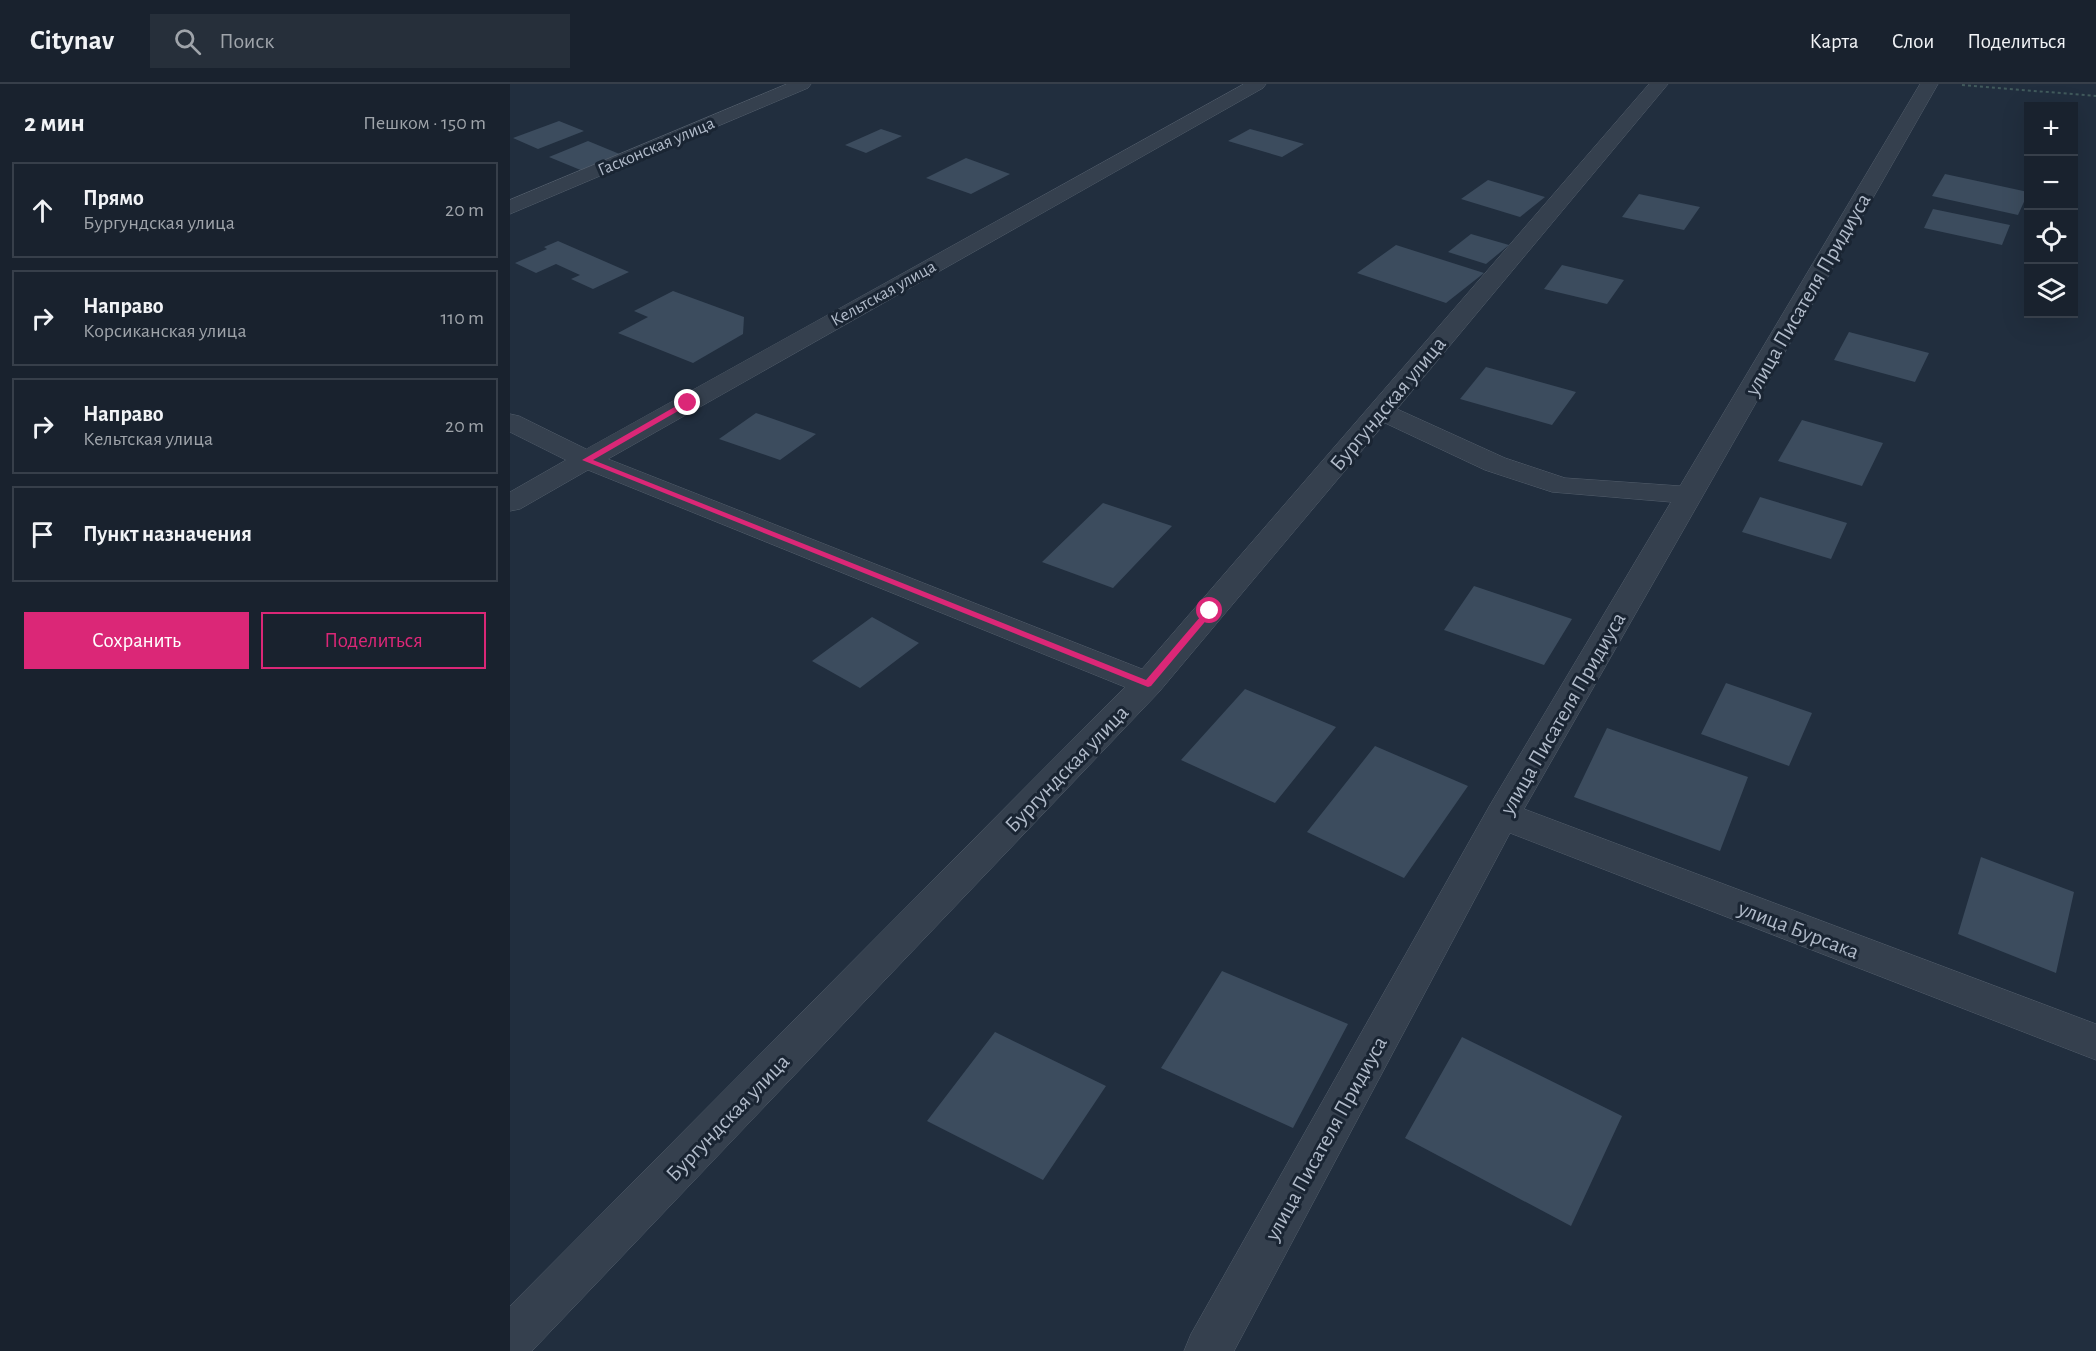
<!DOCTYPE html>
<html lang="ru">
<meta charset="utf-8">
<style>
:root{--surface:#19222e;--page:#262f3a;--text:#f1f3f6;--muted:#9fa4aa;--line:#373f4a;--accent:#db2777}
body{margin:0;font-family:"Alegreya Sans",sans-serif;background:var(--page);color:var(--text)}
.controls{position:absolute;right:18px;top:18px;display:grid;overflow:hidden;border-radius:0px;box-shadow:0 6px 24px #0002}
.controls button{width:54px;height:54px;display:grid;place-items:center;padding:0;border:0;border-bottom:2px solid var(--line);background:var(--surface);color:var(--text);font:30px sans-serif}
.stop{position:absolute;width:18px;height:18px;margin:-14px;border:4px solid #db2777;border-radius:50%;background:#fff}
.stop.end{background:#db2777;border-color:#fff;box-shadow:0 2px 6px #0008}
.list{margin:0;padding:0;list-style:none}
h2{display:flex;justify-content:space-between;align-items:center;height:78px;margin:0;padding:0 24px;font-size:26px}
h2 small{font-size:20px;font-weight:400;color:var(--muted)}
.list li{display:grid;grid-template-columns:39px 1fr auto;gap:18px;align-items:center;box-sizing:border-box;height:96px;margin:0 12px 12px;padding:0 12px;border:2px solid var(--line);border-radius:0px}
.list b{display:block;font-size:22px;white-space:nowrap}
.list p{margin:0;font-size:20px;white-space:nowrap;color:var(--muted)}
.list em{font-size:20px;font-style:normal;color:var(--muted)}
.actions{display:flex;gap:12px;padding:18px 24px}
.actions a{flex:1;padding:14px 0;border:2px solid var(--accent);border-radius:0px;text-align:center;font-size:21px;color:var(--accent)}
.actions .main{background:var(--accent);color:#fff}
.icon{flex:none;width:33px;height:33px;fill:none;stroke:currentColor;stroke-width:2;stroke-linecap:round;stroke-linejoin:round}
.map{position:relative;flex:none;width:1586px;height:1267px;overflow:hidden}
header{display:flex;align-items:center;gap:36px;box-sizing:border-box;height:84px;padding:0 30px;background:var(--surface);border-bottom:2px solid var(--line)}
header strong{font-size:28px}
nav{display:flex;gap:33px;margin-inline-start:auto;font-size:21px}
.search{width:420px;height:54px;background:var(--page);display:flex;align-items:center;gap:15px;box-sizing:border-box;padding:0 21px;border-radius:0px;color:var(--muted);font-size:22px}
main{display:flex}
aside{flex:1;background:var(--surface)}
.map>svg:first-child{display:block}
.building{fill:#3c4c5e}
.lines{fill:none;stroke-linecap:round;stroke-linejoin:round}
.street-casing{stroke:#535e6c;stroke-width:1}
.path{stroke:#415a5c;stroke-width:2;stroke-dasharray:3 3;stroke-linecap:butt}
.street{fill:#35404e;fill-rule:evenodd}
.route{fill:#db2777}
.labels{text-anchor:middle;stroke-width:6;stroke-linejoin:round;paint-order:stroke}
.far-street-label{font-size:18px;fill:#b1bbca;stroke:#1a2533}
.street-label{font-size:22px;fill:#b1bbca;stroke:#1a2533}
</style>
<header>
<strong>Citynav</strong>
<div class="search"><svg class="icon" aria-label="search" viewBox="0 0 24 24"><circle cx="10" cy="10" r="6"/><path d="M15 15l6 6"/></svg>Поиск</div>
<nav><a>Карта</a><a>Слои</a><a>Поделиться</a></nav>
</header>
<main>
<aside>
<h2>2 мин<small>Пешком · 150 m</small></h2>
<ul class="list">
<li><svg class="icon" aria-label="ahead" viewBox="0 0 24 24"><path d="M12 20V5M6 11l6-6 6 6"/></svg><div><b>Прямо</b><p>Бургундская улица</p></div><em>20 m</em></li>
<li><svg class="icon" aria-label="right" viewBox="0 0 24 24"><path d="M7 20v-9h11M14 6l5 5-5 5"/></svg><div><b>Направо</b><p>Корсиканская улица</p></div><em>110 m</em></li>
<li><svg class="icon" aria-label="right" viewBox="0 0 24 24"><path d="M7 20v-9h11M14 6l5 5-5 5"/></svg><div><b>Направо</b><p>Кельтская улица</p></div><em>20 m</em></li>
<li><svg class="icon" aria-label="arrive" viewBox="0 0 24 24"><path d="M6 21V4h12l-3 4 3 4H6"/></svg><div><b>Пункт назначения</b></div></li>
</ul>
<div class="actions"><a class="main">Сохранить</a><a>Поделиться</a></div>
</aside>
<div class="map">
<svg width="1586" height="1267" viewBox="0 0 1586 1267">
<rect width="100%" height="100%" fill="#212e3e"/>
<path class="building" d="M49,37L74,47L28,65L3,54Z
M371,45L392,52L356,69L335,61Z
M740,45L794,60L772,73L718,57Z
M78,57L112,71L73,87L39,73Z
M456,74L500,90L461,110L416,94Z
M1435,90L1518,108V109L1508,131L1422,112Z
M978,96L1035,113L1010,133L951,115Z
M1129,110L1190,123L1174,146L1112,133Z
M1423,125L1500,141L1492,161L1414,144Z
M961,150L999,161L976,180L938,168Z
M48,157L119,188L83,205L61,195L70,191L46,180L26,189L5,179L37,165L34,163Z
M886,161L974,189L936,219L847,189Z
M1052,181L1114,196L1097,220L1034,205Z
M163,207L234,233L233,250L183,279L108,249L138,233L124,227Z
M1339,248L1419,269L1405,298L1324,276Z
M976,283L1066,308L1042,341L950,315Z
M246,329L306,350L270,376L209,355Z
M1292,336L1373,359L1352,402L1268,377Z
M1250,413L1337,439L1321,475L1232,448Z
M593,419L662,442L603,504L532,478Z
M964,502L1062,535L1034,581L934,546Z
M362,533L409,559L350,604L302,577Z
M1216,599L1302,629L1279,682L1191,650Z
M735,605L826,643L765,719L671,676Z
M1097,644L1238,693L1210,767L1064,713Z
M865,662L958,702L894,794L797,748Z
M1471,773L1564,808L1546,889L1448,850Z
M712,887L838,940L783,1044L651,984Z
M485,948L596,1002L533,1096L417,1037Z
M952,953L1112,1032L1061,1142L895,1054Z"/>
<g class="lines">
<defs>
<path id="street" d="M277,0H301L298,4L0,130V116Z
M734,0H756L753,4L98,375L632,585L1139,0H1158L887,325L995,374L1055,394L1170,402L1410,0H1428L1014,725L1586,940V976L1000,749L724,1267H674L681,1250L980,721L1161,418L1042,408L975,386L875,339L649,608L22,1267H0V1222L615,603L78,386L10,425L0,427V408L56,376L0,348V330L9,332L76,365Z"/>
</defs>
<use href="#street" class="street-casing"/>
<path class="path" d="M1452,1L1586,12"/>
<use href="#street" class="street"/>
</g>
<path class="route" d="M175,317L182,319L83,376L636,596L697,525L704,527L641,602L638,603L72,376Z"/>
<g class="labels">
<g class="far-street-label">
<text transform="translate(146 62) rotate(-23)" y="6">Гасконская улица</text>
<text transform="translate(373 209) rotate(-29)" y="6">Кельтская улица</text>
</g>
<g class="street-label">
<text transform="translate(1297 210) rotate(-60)" y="8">улица Писателя Придиуса</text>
<text transform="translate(877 319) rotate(-50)" y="8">Бургундская улица</text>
<text transform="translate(1052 629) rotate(-60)" y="8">улица Писателя Придиуса</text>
<text transform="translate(556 684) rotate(-46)" y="8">Бургундская улица</text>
<text transform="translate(1289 845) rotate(21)" y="8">улица Бурсака</text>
<text transform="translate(217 1033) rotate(-46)" y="8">Бургундская улица</text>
<text transform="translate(815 1054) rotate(-61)" y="8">улица Писателя Придиуса</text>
</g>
</g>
</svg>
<div class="controls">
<button>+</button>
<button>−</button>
<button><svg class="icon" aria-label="locate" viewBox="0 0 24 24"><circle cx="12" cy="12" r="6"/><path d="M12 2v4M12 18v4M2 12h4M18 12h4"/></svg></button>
<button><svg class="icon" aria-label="layers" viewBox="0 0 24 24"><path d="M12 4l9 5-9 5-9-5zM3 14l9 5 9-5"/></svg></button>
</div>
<div class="stop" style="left:700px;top:527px"></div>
<div class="stop end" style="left:178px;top:319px"></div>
</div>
</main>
